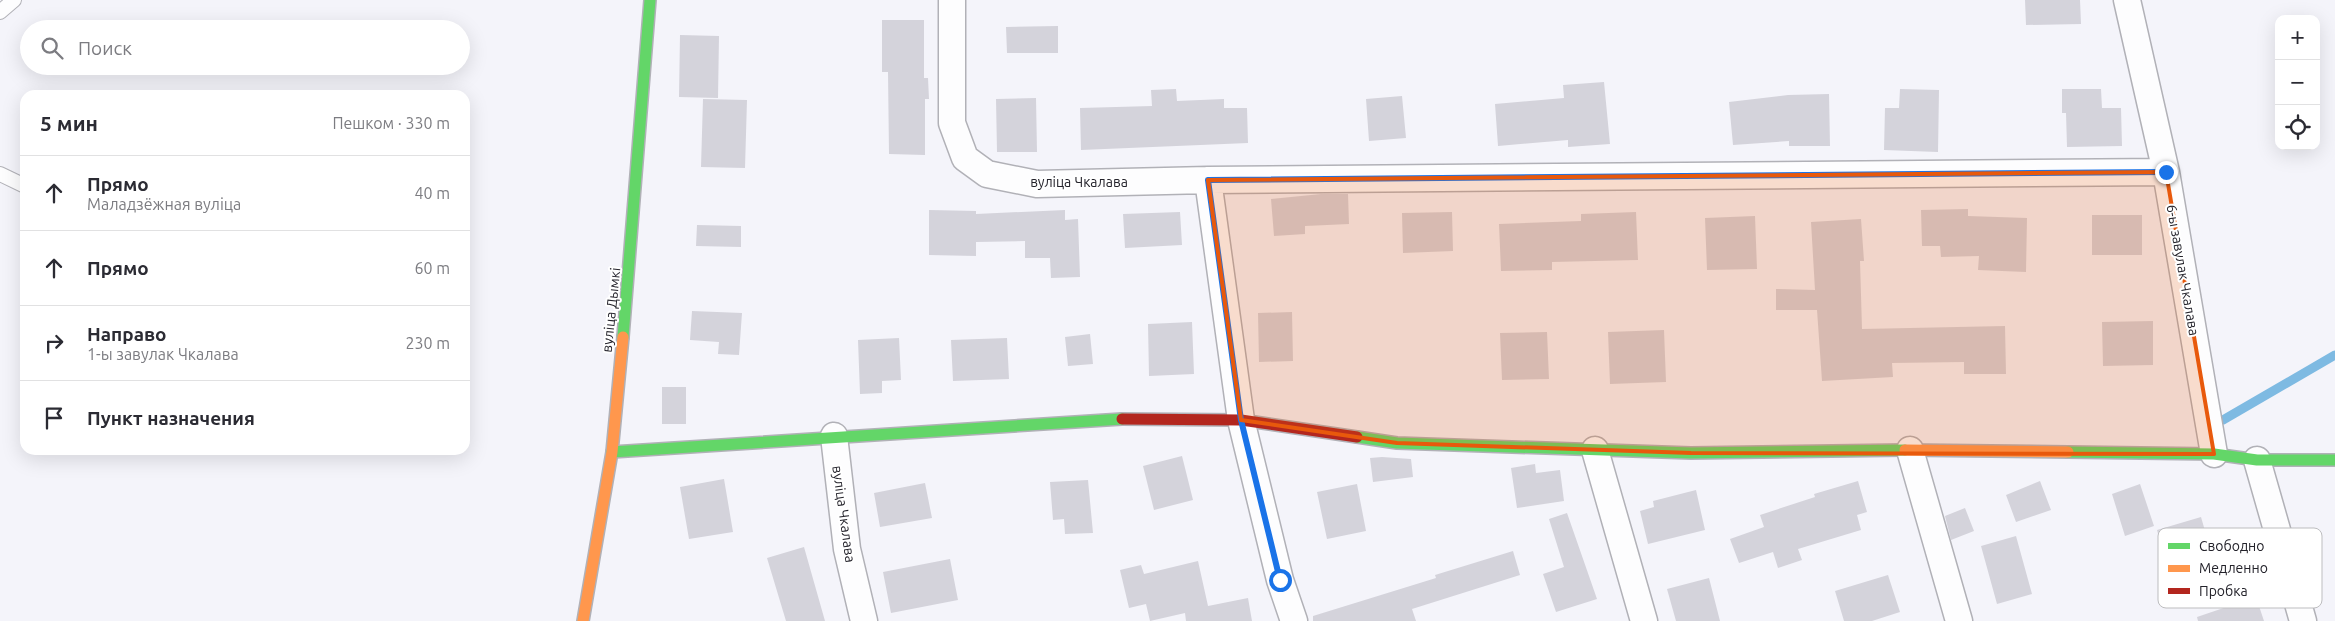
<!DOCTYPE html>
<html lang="ru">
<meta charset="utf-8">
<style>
:root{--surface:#fff;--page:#f7f7f7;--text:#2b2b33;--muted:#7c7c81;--line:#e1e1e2}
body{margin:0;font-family:Ubuntu,sans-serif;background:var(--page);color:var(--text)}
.controls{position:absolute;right:15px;top:15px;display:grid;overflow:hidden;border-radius:10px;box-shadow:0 5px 20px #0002}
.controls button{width:45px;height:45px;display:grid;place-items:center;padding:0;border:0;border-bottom:1px solid var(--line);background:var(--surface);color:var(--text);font:25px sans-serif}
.stop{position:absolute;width:15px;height:15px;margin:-11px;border:4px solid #1a73e8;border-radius:50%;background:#fff}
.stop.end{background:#1a73e8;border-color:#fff;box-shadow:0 1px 5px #0008}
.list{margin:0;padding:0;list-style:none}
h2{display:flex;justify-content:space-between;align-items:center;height:65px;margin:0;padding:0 20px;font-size:21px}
h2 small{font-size:16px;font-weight:400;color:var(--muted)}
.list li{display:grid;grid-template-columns:32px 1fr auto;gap:15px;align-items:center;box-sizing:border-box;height:75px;padding:0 20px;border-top:1px solid var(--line)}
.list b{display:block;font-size:19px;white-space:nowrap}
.list p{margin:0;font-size:16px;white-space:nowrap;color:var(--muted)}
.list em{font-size:16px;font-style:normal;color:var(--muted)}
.icon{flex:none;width:28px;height:28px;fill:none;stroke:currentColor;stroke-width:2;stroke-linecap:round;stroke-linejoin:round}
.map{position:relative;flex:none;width:2335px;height:621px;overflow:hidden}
.search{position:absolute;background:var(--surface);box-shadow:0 5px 20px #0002;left:20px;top:20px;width:450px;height:55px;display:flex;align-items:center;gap:12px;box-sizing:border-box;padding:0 18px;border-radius:28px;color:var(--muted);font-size:19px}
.panel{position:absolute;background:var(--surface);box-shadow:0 5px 20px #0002;left:20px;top:90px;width:450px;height:365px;border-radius:15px}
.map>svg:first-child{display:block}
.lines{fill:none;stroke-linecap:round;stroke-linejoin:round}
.stream{stroke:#7ebae2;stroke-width:9}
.building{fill:#d4d3db}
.lane-casing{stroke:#b1b1b7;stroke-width:16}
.street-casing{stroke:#b1b1b7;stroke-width:29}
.fast-casing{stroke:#b1b1b7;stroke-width:14}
.slow-casing{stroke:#b1b1b7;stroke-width:14}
.jam-casing{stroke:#b1b1b7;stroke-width:14}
.lane{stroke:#fdfdfe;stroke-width:14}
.street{stroke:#fdfdfe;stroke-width:26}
.fast{stroke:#63d668;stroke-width:11}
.slow{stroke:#ff974d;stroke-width:11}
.jam{stroke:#b3261e;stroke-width:11}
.route{stroke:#1a73e8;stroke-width:6}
.marked{fill:#e8590c;fill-opacity:0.2;stroke:#e8590c;stroke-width:4;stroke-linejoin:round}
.labels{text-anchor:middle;stroke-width:4;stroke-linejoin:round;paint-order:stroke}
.street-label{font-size:14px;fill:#23222a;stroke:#fff}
.key{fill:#fff;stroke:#bdbdbf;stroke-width:1}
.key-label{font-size:14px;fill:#23222a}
</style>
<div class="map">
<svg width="2335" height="621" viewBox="0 0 2335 621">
<rect width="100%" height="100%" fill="#f4f4fa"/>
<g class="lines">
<path class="stream" d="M2223,420L2335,355"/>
</g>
<path class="building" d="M2025,0H2080L2081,24L2026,25Z
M882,20H924V78H928L929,99H925V155L889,154L888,72H882Z
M1058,26V53H1007L1006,27Z
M680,35L719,36L718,98L679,97Z
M1604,82L1610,144L1568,147V140L1498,146L1495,104L1564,98L1563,85Z
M1176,89L1177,101L1224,99V108H1247L1248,143L1081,150L1080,108L1152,106L1151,90Z
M1900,89L1939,90L1938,152L1884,150L1885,108H1899Z
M2062,89H2101L2102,108H2121L2122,146L2067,147L2066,113H2062Z
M1829,94L1830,146H1789V141L1733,145L1729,102L1788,95Z
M1402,96L1406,138L1369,141L1366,99Z
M1036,98L1037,152H997L996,99Z
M703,99L747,100L745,168L701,167Z
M1321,194H1348L1349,224L1305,226V234L1274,236L1271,199Z
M1968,209V216L2027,218L2026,272L1978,270L1979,256L1941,257L1940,246H1922L1921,210Z
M929,210L976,211V214L1065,210V220L1078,219L1080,277L1051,278L1050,258H1025V241L976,242V256L929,255Z
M1180,212L1182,245L1125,248L1123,214Z
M1452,212L1453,251L1403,253L1402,213Z
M1636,212L1638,260L1552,262V270L1501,271L1499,224L1581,221V214Z
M2092,215H2142V255H2092Z
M1755,216L1757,269L1707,270L1705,218Z
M1861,219L1864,261H1860L1862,329L2005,326L2006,374H1964V362L1892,363L1893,377L1822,381L1817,310H1776V289L1815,290L1811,222Z
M697,225L741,226V247L696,246Z
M692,311L742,313L739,355L718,354L719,342L690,340Z
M1292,312L1293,361L1259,362L1258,313Z
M2153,321V365L2103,366L2102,322Z
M1192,322L1194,374L1149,376L1148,324Z
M1664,330L1666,382L1610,384L1608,332Z
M1547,332L1549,379L1502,380L1500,333Z
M1090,334L1093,364L1068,366L1065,337Z
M899,338L901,380L882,381V393L860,394L858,340Z
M1007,338L1009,379L953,381L951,340Z
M662,387H686V424H662Z
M1182,456L1193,500L1154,510L1143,466Z
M1382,457L1411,459L1413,477L1373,482L1370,458Z
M1535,464L1536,473L1560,470L1564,501L1517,508L1511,468Z
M724,479L733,532L689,539L680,487Z
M1088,480L1093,533L1065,534L1064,519L1053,520L1050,482Z
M1858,481L1867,512L1857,515L1861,530L1798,549L1802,560L1778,568L1773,552L1739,563L1730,539L1764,527L1760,515L1815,497L1814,494Z
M2040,481L2051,510L2016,522L2006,495Z
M925,483L932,518L880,527L874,493Z
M1357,484L1366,531L1327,539L1317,492Z
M2140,484L2154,526L2125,536L2112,494Z
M1696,490L1705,530L1648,544L1640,511L1654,507L1653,501Z
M1965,508L1974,531L1951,540L1945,516Z
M1567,513L1597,599L1556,612L1543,574L1564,567L1549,519Z
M2201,517L2221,586L2176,599L2157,530Z
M2016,536L2032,594L1997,604L1981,546Z
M804,547L825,621H786L767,558Z
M1513,551L1520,575L1412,609L1416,621H1313V616L1436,578L1435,575Z
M950,559L958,600L891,613L883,572Z
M1198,561L1208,606L1248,598L1252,621H1186L1185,613L1150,621L1146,604L1129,608L1120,570L1141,565L1144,574Z
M1888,575L1900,612L1872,621H1844L1835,591Z
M1709,578L1720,621H1676L1667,589Z
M2256,597L2264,621H2198L2197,617Z"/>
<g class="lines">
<defs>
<path id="lane" d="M0,12L14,0
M0,174L25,186"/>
<path id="street" d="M952,0V123L965,158L987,174L1037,184L1208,180L2166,172
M2127,0L2166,172L2214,454
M1208,180L1241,420L1280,580L1294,621
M834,436L847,549L864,621
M1595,450L1644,621
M1910,450L1959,621
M2257,460L2303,621"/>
<path id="fast" d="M623,337L650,0
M1357,437L1397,443L1691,453L1905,450
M612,452L1122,419
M2068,452L2214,454L2257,460H2335"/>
<path id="slow" d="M1905,450L2068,452
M583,621L612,452L623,337"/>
<path id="jam" d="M1122,419L1241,420L1357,437"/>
</defs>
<use href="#lane" class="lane-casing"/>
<use href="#street" class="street-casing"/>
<use href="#fast" class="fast-casing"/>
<use href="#slow" class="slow-casing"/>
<use href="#jam" class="jam-casing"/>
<use href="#lane" class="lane"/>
<use href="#street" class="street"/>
<use href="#fast" class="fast"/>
<use href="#slow" class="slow"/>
<use href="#jam" class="jam"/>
</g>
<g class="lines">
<path class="route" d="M1280,580L1241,420L1208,180L2166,172"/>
</g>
<path class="marked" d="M2166,172L2214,454L1691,453L1397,443L1241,420L1208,180Z"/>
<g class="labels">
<g class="street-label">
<text x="1079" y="187">вуліца Чкалава</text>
<text transform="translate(2183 270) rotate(80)" y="5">6-ы завулак Чкалава</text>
<text transform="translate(611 310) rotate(-84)" y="5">вуліца Дымкі</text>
<text transform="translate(844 514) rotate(82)" y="5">вуліца Чкалава</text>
</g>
</g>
<rect x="2158" y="528" width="164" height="80" rx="8" class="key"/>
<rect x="2168" y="543" width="22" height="6" fill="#63d668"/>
<rect x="2168" y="565" width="22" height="7" fill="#ff974d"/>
<rect x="2168" y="588" width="22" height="6" fill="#b3261e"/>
<g class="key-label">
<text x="2199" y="551">Свободно</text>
<text x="2199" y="573">Медленно</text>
<text x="2199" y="596">Пробка</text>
</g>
</svg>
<div class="controls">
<button>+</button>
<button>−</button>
<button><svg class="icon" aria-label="locate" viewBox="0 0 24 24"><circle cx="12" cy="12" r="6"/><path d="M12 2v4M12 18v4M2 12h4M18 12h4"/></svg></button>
</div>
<div class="stop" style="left:1280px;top:580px"></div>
<div class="stop end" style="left:2166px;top:172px"></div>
<div class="search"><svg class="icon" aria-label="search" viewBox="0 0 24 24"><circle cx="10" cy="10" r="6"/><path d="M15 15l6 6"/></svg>Поиск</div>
<section class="panel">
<h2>5 мин<small>Пешком · 330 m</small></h2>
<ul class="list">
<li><svg class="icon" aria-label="ahead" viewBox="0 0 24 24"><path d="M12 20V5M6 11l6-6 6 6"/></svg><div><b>Прямо</b><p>Маладзёжная вуліца</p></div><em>40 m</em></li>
<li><svg class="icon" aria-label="ahead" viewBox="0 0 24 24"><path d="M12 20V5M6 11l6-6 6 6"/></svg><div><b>Прямо</b></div><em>60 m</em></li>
<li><svg class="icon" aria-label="right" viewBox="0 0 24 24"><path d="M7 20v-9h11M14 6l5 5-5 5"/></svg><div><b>Направо</b><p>1-ы завулак Чкалава</p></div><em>230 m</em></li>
<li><svg class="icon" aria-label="arrive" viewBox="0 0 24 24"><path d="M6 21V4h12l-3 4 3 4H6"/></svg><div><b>Пункт назначения</b></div></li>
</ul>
</section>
</div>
